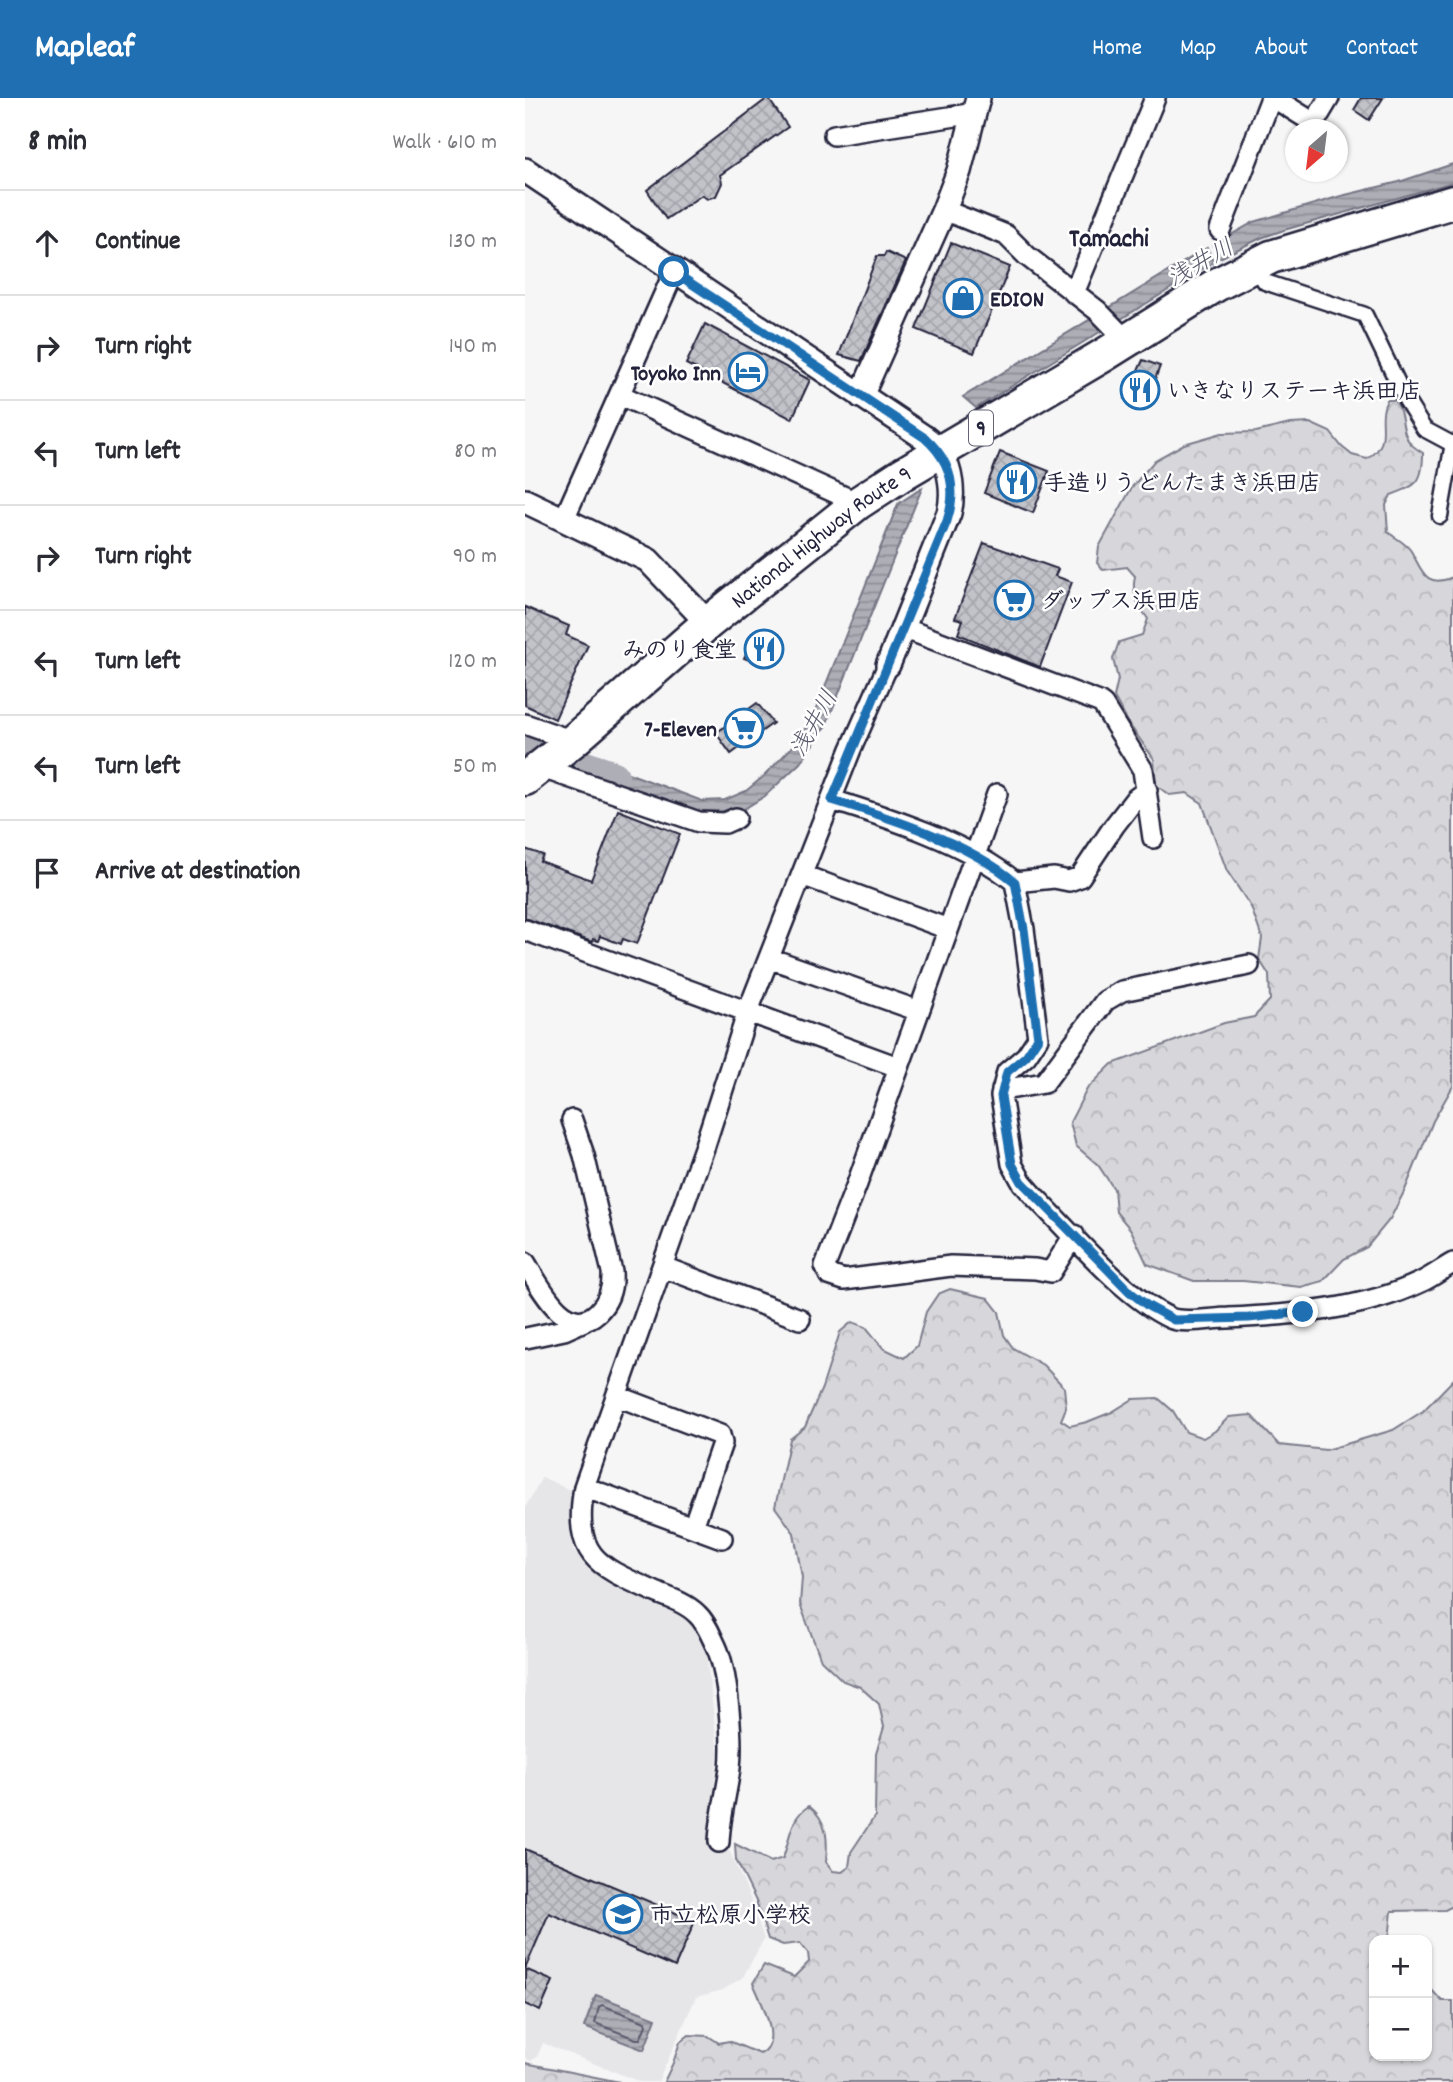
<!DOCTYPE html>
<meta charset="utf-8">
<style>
:root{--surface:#fff;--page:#f2f2f3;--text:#2b2b33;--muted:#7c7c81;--line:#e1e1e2;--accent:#1f6fb2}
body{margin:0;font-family:Dekko,"Klee One",sans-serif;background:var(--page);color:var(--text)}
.controls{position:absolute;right:21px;bottom:21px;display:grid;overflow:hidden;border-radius:14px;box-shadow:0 2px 5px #0004}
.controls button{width:63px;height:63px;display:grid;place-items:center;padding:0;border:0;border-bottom:2px solid var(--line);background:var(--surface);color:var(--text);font:35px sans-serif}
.compass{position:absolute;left:760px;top:21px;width:63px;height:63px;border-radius:50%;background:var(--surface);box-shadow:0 2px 5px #0004;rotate:208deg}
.stop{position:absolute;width:21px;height:21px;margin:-16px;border:5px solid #1f6fb2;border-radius:50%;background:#fff}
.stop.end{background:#1f6fb2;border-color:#fff;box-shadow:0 2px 7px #0008}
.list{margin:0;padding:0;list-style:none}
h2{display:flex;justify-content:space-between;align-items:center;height:91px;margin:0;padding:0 28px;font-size:30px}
h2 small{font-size:23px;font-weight:400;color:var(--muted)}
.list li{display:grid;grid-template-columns:46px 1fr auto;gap:21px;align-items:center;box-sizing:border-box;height:105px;padding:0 28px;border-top:2px solid var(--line)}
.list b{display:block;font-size:26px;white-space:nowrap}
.list em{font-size:23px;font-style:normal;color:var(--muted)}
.icon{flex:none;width:38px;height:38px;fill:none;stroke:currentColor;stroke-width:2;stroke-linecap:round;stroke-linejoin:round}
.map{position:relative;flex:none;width:928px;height:1984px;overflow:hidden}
header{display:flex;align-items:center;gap:42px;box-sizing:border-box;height:98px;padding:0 35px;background:var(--accent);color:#fff}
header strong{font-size:33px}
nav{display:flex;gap:38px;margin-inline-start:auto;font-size:24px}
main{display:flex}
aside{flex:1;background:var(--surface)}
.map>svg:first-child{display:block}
.built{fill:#e6e6e9}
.forest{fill:url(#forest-crowns);stroke:#7c7c8b;stroke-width:2}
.water{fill:url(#water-rules);stroke:#767685;stroke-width:2}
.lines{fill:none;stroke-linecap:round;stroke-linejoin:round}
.shore{stroke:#5a5a6d;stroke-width:2}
.river{stroke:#aeaeb7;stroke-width:30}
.building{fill:url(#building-cross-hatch);stroke:#22223b;stroke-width:2}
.pedestrian-casing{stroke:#22223b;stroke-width:19}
.minor-casing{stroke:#22223b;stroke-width:24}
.tertiary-casing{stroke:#22223b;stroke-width:28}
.trunk-casing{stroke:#22223b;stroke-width:37}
.pedestrian{stroke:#fff;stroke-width:14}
.minor{stroke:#fff;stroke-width:19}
.tertiary{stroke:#fff;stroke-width:23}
.trunk{stroke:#fff;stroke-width:32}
.route{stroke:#1f6fb2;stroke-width:9}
.labels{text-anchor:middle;stroke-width:5;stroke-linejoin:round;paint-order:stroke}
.shield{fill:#fff;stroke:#646476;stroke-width:2}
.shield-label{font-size:21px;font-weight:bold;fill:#22223b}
.poi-label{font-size:23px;font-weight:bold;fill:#22223b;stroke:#fff;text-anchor:start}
.street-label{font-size:23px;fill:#22223b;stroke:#fff}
.water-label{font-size:24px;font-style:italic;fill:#5a5a6d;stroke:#fff}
.quarter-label{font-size:26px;font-weight:bold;fill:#22223b;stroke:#fff}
</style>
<header>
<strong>Mapleaf</strong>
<nav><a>Home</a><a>Map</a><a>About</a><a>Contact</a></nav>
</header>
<main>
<aside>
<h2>8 min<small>Walk · 610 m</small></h2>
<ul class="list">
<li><svg class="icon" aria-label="ahead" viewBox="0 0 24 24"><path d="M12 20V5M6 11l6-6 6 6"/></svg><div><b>Continue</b></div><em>130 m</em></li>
<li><svg class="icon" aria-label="right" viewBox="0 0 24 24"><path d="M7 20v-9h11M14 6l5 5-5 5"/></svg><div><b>Turn right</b></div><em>140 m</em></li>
<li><svg class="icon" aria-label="left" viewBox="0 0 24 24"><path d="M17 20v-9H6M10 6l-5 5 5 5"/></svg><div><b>Turn left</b></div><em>80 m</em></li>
<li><svg class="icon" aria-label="right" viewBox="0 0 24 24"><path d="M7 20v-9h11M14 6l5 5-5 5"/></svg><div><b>Turn right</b></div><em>90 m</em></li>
<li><svg class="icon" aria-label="left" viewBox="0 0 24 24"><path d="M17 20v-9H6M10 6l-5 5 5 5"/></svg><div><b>Turn left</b></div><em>120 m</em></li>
<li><svg class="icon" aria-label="left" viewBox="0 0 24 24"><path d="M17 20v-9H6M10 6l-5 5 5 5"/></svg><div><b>Turn left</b></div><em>50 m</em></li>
<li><svg class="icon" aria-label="arrive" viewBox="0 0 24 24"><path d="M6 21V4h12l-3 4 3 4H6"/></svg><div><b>Arrive at destination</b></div></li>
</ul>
</aside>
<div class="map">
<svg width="928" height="1984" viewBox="0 0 928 1984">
<defs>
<pattern id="forest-crowns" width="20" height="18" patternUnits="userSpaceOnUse" patternTransform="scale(1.75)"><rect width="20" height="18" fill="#d7d7db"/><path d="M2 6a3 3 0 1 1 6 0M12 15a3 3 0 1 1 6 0" fill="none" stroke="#b8b8bd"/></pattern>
<pattern id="water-rules" width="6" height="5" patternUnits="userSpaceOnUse" patternTransform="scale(1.75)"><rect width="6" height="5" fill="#aeaeb7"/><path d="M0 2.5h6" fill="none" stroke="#8d8d96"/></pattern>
<pattern id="building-cross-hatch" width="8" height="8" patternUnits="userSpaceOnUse" patternTransform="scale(1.75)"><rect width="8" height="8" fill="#c2c2c9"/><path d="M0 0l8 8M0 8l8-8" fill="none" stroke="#a6a6ae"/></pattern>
</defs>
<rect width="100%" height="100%" fill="#f6f6f7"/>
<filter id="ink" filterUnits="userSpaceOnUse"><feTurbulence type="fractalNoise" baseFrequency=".0143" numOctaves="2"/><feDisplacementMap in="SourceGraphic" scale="14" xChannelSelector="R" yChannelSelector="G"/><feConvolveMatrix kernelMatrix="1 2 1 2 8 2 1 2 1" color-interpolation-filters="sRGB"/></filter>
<g filter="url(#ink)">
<path class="built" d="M17,1379L51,1395L45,1421L48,1451L55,1460L77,1480L115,1495L159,1517L173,1531L180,1544L193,1655L183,1744L203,1742L204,1752L226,1802L239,1841L218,1879L198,1892L171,1899L133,1984H115L18,1945L12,1959L6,1963L0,1960V1410Z"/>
<path class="forest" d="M862,302H870C880,316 875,333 885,345C888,349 894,352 898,355C898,384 892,388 866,397L861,407L863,434C870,440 881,445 886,453C897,472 900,491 928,479V988L908,1023L880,1092L865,1121L842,1149L819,1161L798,1183L776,1189L718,1183H669L622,1166L606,1132L591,1114L589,1091L573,1067L551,1048L545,1024L562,991L587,966L699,925L729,919L745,902L744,877L734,861L737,840L726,809L702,773L677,705L662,695L644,697L631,687L629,661L604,626L589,599L593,581L588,561L594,544L617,537L623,521C613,507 606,496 610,478L602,469L578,472L572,465L574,449L607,389L630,362L659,346L697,335L731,334L765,326L785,325L805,334L817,349L827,357L842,361C870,344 850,323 862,302Z
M425,1191L463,1200L474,1214L479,1237L488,1250L518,1267L539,1289L541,1310L536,1322L545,1328L562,1324L587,1314L608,1301L633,1300L648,1313L661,1334L678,1340L690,1333L704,1319L726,1317L754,1347L801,1352L868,1332L898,1313L928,1282V1808L920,1812L867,1813L864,1842H849V1958H902V1887L917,1903H928V1984H139L148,1965L155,1944L164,1937L183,1938L194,1945L204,1943L235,1956C259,1946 235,1901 228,1885L239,1867L269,1879L284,1864L283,1855L275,1845L258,1847L243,1841L231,1803L211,1762L210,1746L246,1764L258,1760C265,1741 265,1719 284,1708C303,1723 303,1742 301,1764L308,1773L317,1774L324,1769L326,1754L350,1718L351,1656L359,1629L354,1606L335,1589L318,1583L296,1562L275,1506L277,1479L269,1435L250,1409L265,1341L280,1329L297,1290L315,1234L327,1224L341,1229L358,1250L379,1260L392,1248L401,1214L413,1196Z
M0,1965L95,1984H0Z"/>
<path class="water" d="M928,66V84L925,85L759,132L736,140L695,160L688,147L729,124L816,98L874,84Z
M682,150L689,164L451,310L438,299Z
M397,390L301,627L293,639L275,665L240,698L206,719L190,721L39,672L58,658L177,703L200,702L221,693L239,678L271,645L289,616L373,406Z
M71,1897L131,1920L119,1952L59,1929Z"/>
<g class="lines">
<path class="shore" d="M77,1907L120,1924L121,1927L115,1941H111L70,1925L74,1909Z"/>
<path class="river" d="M0,647L89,678"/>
</g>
<path class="building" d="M243,0L263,29L195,77L197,85L191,98L182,101L177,97L141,121L122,92Z
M836,0H858L844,22L829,12Z
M426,145L485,169L449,255L391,231Z
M361,154L381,163L336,263L314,257L352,158H359Z
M180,226L285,282L267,321L161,266Z
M618,262L635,268L620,308L600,301Z
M475,354L524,373L508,415L459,395Z
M459,445L533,471L530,478L547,484L515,569L433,536L438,522L430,520Z
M0,509L44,528L41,537L63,547L30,621L0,607Z
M232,532L259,544L251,562L243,558L239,568L219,560Z
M232,605L248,625L206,656L191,635Z
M93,712L155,736L112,846L98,841L96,846L75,838L73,843L68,841L67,844L0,820V751L18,757L15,763L66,782Z
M0,1751L170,1823L150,1869L24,1815L0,1871L28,1883L15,1913L0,1906Z"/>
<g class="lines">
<defs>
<path id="pedestrian" d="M729,167L740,184L840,217L881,302L899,331L927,346
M915,418L928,345"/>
<path id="minor" d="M749,0L789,25L804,0
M309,37L450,15
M419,112L481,137L502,158L573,213L602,243
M695,132L746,0
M549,195L630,0
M95,297L333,405
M39,421L149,174
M378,530L574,604L578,607L618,672L628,740
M0,626L48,643
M14,669L174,724L200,725L211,720
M472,696L332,1086L300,1168L304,1177L319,1182L426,1168L510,1171L526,1174L549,1137
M307,702C365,720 443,745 490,784L499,831L513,940L501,958L482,974L476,998L487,1066L497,1084L511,1100C548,1137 599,1199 645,1220C658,1226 689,1220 703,1220C767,1217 837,1212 896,1184C907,1179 917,1171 928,1165
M277,777L423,831
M490,784L529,780L544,783L555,779L589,728L610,701L622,692
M0,832L373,969
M244,860L394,913
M477,992L519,985L580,903L597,893L724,867
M0,1164C14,1186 41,1244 73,1214C84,1203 88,1189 87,1174L59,1057L47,1022
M138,1169L275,1221
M1,1240L39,1232L59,1223
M92,1298L195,1337L197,1345L168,1429
M59,1389L197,1440
M194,1744C195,1719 202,1694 205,1670C208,1642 203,1573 191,1548C186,1538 181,1524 172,1516C162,1506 148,1501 135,1496C75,1469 47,1462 59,1389L180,1047L223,913L326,651L363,567"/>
<path id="tertiary" d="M0,72L400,340C405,344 412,349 416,355C426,372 429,396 424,415L363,567
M336,298L419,112L434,73L453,0
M0,403L123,462L183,525"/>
<g id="trunk">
<path id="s1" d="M0,681L48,643L183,525L333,405L379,375L579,257L691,187L746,159L928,104"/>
</g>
</defs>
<use href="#pedestrian" class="pedestrian-casing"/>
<use href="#minor" class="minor-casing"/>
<use href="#tertiary" class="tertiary-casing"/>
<use href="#trunk" class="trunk-casing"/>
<use href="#pedestrian" class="pedestrian"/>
<use href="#minor" class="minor"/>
<use href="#tertiary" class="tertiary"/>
<use href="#trunk" class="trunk"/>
</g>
</g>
<g class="lines" filter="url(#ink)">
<path class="route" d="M149,174L400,340C425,362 433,390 422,423L307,702C366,720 442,744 490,784L499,831L513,940L501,958L482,974L476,998L487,1066L497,1084L605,1194L623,1208L649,1222L724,1220L778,1214"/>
</g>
<defs>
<symbol id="shop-ring" viewBox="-11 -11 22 22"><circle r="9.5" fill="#fff" stroke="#1f6fb2" stroke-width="1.5"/><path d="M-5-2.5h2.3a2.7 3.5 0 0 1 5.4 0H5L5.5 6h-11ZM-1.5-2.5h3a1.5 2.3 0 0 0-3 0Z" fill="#1f6fb2"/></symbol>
<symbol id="hotel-ring" viewBox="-11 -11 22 22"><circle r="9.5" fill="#fff" stroke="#1f6fb2" stroke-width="1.5"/><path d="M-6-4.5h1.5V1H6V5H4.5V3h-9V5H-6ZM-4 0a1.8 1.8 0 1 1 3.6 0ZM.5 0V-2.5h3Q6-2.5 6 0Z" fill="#1f6fb2"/></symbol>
<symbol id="restaurant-ring" viewBox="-11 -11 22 22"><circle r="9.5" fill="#fff" stroke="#1f6fb2" stroke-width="1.5"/><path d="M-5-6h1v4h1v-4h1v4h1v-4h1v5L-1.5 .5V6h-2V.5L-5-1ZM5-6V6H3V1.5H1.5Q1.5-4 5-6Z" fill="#1f6fb2"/></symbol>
<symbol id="supermarket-ring" viewBox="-11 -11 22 22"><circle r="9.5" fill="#fff" stroke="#1f6fb2" stroke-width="1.5"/><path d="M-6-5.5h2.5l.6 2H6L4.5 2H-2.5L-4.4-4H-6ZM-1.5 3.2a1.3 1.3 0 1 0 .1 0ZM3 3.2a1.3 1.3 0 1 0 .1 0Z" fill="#1f6fb2"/></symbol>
<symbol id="school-ring" viewBox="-11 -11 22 22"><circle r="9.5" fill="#fff" stroke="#1f6fb2" stroke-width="1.5"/><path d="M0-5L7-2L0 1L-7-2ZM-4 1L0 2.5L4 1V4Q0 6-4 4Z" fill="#1f6fb2"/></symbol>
</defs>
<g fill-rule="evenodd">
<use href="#shop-ring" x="416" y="178" width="44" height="44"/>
<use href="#hotel-ring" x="201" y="252" width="44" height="44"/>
<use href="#restaurant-ring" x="593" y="270" width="44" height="44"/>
<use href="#restaurant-ring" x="470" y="362" width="44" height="44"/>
<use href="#supermarket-ring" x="467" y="480" width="44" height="44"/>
<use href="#restaurant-ring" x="217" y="529" width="44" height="44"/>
<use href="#supermarket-ring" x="197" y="608" width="44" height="44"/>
<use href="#school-ring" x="76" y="1794" width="44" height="44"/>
</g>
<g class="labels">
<rect class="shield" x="444" y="312.5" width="24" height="35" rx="5"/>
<g class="shield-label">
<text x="456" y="337">9</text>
</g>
<g class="poi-label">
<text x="465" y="208">EDION</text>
<text x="196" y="282" text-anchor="end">Toyoko Inn</text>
<text x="642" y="300">いきなりステーキ浜田店</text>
<text x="519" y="392">手造りうどんたまき浜田店</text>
<text x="516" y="510">ダップス浜田店</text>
<text x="212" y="559" text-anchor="end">みのり食堂</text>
<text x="192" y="638" text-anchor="end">7-Eleven</text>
<text x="125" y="1824">市立松原小学校</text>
</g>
<g class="street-label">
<text dy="8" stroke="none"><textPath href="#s1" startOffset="383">National Highway Route 9</textPath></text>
</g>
<g class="water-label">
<text transform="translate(675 164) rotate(-30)" y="8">浅井川</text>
<text transform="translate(288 625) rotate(-61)" y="8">浅井川</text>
</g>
<g class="quarter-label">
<text x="584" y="148">Tamachi</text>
</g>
</g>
</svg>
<div class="controls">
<button>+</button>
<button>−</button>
</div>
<svg class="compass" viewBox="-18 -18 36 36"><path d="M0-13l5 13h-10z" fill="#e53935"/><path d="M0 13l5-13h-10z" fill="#7c7c81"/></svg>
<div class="stop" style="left:149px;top:174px"></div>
<div class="stop end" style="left:778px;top:1214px"></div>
</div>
</main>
